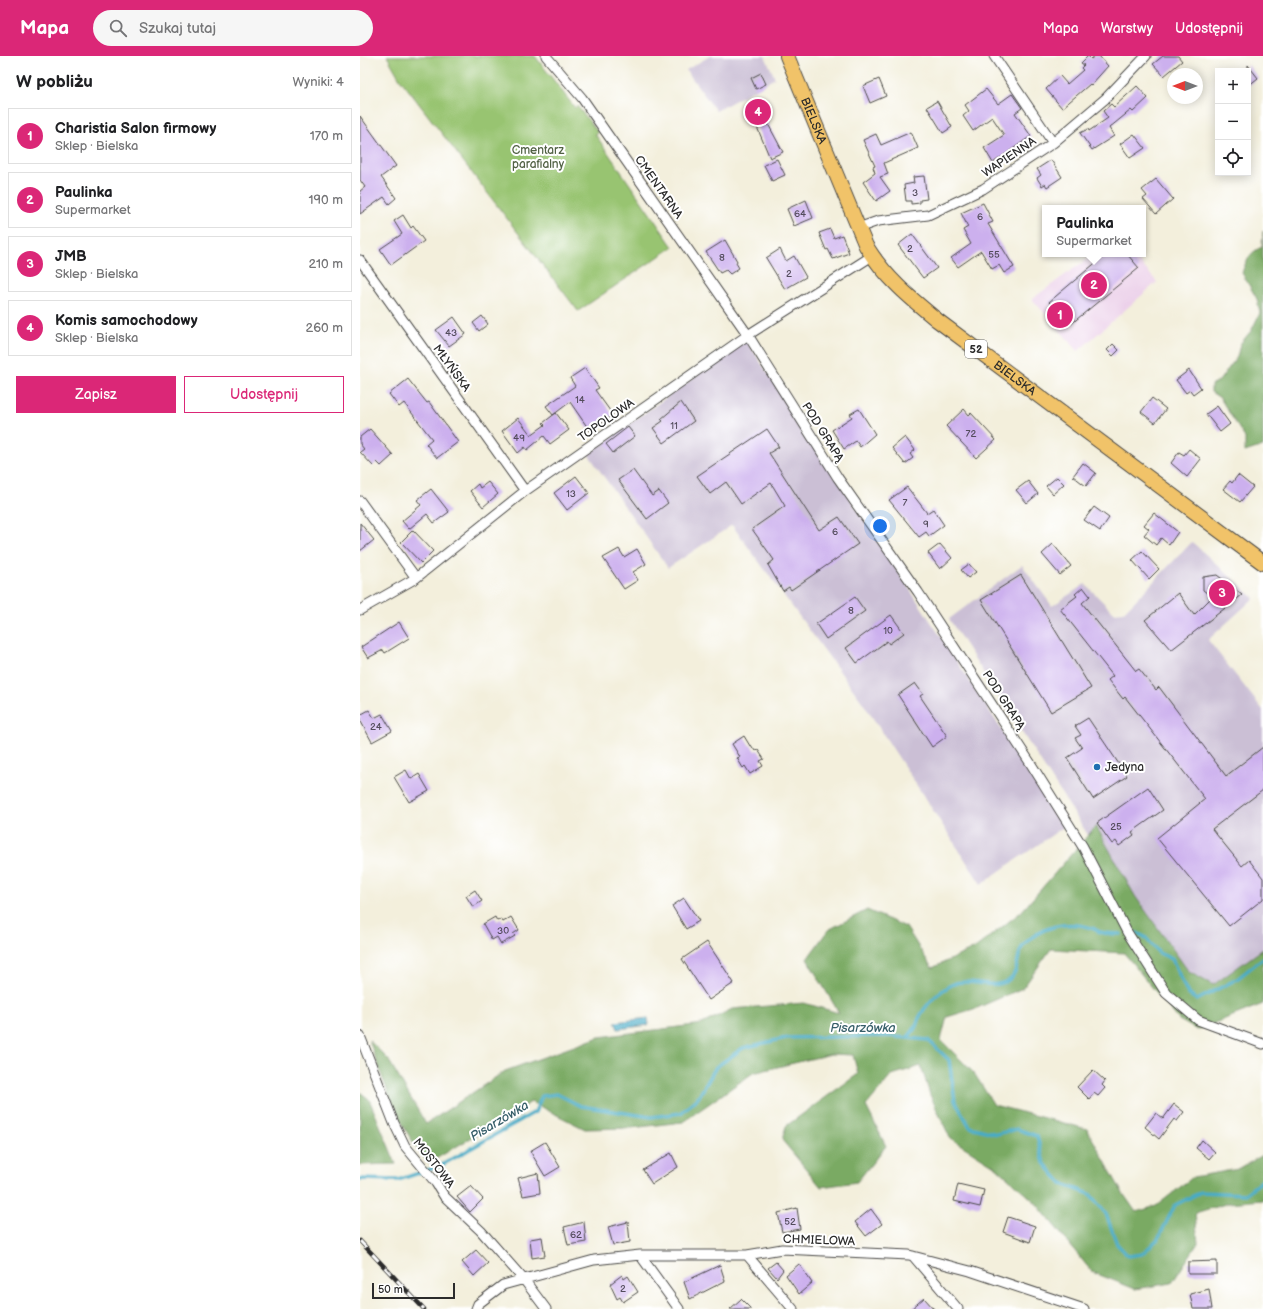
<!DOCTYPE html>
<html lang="pl">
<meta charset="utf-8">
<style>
:root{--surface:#fff;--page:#f6f6f6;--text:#202124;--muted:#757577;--line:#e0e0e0;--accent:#db2777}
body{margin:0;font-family:"Balsamiq Sans",sans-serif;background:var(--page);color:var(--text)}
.controls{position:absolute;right:12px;top:12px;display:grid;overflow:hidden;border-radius:0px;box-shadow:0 2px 10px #0003}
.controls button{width:36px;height:36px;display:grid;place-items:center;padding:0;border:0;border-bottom:1px solid var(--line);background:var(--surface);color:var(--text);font:20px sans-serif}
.compass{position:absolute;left:807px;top:12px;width:36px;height:36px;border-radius:50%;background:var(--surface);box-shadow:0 2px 10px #0003;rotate:270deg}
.scale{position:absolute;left:12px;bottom:10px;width:83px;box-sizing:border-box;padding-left:4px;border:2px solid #2b2b2b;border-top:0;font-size:11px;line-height:14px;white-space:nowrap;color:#2b2b2b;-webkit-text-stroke:3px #fff;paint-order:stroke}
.you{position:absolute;left:520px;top:470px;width:14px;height:14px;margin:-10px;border:3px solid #fff;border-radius:50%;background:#1a73e8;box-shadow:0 0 0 6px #1a73e833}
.badge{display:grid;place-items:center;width:26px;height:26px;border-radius:50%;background:var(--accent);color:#fff;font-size:13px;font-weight:700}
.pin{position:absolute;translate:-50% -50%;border:2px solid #fff;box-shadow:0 1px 4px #0006}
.popup{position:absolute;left:682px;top:149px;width:104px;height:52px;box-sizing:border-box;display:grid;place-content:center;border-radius:0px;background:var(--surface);filter:drop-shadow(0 1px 3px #0005);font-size:13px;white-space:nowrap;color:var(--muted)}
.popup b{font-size:15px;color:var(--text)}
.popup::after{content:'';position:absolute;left:50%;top:100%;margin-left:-8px;border:8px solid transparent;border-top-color:var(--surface)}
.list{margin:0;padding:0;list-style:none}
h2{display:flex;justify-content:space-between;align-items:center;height:52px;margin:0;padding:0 16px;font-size:17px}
h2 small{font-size:13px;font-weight:400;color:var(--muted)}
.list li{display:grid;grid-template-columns:26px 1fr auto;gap:12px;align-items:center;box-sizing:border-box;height:56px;margin:0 8px 8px;padding:0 8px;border:1px solid var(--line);border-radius:0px}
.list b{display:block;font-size:15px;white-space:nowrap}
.list p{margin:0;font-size:13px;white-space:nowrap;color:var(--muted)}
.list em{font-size:13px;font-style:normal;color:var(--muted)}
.actions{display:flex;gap:8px;padding:12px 16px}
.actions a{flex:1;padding:9px 0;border:1px solid var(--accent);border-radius:0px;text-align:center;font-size:14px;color:var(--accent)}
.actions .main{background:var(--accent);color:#fff}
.icon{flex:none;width:22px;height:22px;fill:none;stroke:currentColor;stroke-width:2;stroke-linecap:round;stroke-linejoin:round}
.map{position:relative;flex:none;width:903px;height:1253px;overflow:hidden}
header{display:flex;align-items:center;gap:24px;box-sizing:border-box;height:56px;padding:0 20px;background:var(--accent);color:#fff}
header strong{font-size:19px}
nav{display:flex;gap:22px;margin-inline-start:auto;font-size:14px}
.search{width:280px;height:36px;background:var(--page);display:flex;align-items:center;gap:10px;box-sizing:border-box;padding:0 14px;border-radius:22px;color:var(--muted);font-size:15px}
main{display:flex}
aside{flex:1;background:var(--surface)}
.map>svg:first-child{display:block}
.built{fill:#ecd1ea}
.industrial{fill:#cbbfd5}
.green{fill:#98c471;stroke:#62784e}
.forest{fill:#7aaa63;stroke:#526a47}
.water{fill:#46abc6;stroke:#386b78}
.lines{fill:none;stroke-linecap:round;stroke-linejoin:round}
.stream{stroke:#46abc6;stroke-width:3.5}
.building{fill:#ccb0ee}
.minor-casing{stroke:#494846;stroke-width:11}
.primary-casing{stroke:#494846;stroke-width:16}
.minor{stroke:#fff;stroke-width:9}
.primary{stroke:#f1c369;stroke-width:14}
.rail-casing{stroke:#2b2b2b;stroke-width:4.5}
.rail{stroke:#fff;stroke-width:3;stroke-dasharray:9;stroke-linecap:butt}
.poi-dot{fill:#1f6fb2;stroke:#fff;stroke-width:1.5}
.labels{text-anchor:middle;stroke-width:4;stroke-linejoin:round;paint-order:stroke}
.number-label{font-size:10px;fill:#534c5c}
.shield{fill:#fff;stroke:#6b6b6b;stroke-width:1}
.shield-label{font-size:11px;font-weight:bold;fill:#2b2b2b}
.street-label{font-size:12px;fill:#2b2b2b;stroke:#fff}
.park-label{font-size:12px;fill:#516144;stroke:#fff}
.poi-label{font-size:12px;fill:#2b2b2b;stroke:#fff;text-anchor:start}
.water-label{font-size:13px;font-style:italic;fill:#365e69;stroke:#fff}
</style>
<header>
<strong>Mapa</strong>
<div class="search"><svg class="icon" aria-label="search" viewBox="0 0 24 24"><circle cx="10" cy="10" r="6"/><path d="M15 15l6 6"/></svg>Szukaj tutaj</div>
<nav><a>Mapa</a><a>Warstwy</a><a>Udostępnij</a></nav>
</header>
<main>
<aside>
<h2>W pobliżu<small>Wyniki: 4</small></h2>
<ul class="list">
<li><span class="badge">1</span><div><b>Charistia Salon firmowy</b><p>Sklep · Bielska</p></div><em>170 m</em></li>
<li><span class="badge">2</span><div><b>Paulinka</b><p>Supermarket</p></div><em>190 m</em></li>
<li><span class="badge">3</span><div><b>JMB</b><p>Sklep · Bielska</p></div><em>210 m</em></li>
<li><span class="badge">4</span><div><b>Komis samochodowy</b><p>Sklep · Bielska</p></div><em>260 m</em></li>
</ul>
<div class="actions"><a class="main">Zapisz</a><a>Udostępnij</a></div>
</aside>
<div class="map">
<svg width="903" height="1253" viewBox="0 0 903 1253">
<rect width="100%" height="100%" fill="#fff"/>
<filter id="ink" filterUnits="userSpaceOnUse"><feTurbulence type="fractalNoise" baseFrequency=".025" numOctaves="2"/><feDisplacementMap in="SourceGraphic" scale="8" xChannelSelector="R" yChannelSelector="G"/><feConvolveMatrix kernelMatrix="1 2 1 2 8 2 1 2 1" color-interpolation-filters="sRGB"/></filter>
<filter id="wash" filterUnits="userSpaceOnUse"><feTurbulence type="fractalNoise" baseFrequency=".012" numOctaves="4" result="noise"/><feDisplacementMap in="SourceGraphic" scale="16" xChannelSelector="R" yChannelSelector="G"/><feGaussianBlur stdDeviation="0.9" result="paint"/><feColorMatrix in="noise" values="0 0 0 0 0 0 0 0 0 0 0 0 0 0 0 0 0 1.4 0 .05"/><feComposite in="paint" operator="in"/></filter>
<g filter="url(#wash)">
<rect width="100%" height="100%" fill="#f3efdc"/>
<path class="built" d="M734,198H772L797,226L718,295L672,243Z"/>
<path class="industrial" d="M350,0H405L415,22L356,55L326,14Z
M386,284L705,770L621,828L503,647L372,469L308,512L228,398Z
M832,486L894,542L848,584L903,654V893L853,929L829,916L775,840L736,770L728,779L589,563L662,509L692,550L725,528L754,557L764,556Z"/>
<path class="green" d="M27,0H175L215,52L217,50L238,76L235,78L313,191L218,255L40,23Z"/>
<path class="forest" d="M903,175V390L885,396V382L860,342L851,336V329L859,325L877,301L880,288L891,275L900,257L897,243L882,217C886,204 890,196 902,191Z
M736,770L775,840L829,916L853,929L903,893V948L837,974L819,964L764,897L691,893L663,932L617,952L587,961L581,984L614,1017L634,1049L727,1073L762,1136L776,1156L796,1150L833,1121L878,1113L903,1099V1144L869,1147L835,1157L838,1187L812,1227L775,1233L732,1216L675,1146L636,1111L590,1082L570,1039L561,1010L532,1019L506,1050L526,1090L497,1126L461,1131L422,1084L426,1070L498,1018L493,999L471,998L393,1017L323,1066L271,1072L225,1073L171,1046L69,1107C40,1076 23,1024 9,984L28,1003L66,1068L145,1015L239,981L342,968L372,953L444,947L479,957L447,903L468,874L507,854L546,871L572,912L615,892L661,856Z
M0,1036L9,1043L36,1108L0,1109Z"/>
<path class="water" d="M288,962L289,969L258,973L255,966Z"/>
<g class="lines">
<path class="stream" d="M777,877L785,881L799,897L812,903L828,938L837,944L877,923L903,902
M547,982C553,976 556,972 558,964C565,949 580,933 596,927C611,922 632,934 647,925C661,916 655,900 663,890C679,870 708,864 732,872C735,873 737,875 740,876C746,878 755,878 761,878
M0,1123L38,1124L80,1110L175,1056L182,1040L197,1038L221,1050L291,1061L321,1057L338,1042L356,1011L383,992L426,982L527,980L568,984L589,1004L595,1045L610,1071L637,1078L657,1073L677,1080L684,1107L702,1128L730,1138L746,1158L757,1188L768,1200L782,1198L798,1183L815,1149L841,1136L885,1138L903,1124"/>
</g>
<g id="blocks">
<path class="building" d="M728,0L731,3L735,0H739L748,10L731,29L730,28L702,52L686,33L700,20L707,28L723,14L721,12L724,9L721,7Z
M803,0H818L822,5L804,20L793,8Z
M888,9L898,22L888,30Z
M401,17L406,28L396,33L391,22Z
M519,23L526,40L510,47L503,30Z
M777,30L788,42L773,56L771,54L749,72L754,80L732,94L720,77L728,73L729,75L748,62L743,55L751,48L754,51Z
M626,33L638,48L652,38L662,52L655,57L671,80L633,107L624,92L644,79L632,61L613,75L603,60L609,55L605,49Z
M577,45L592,71L583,77L567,51Z
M0,60L36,110L21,121L36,142L29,148L24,141L0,158V135L5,131L0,124Z
M407,66L423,96L410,102L397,71Z
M551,76L558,92L524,107L528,118L520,121L530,135L516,145L503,126L515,117L513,111L515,110L503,84L516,78L521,89Z
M774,78L785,92L770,102L760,88Z
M417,103L425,119L412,125L404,109Z
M691,104L702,121L687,131L685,128L682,130L677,122L681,119L677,113Z
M564,120L567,143L560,144V147L551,148V145H546L544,129L554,127L553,121Z
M796,123L813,143L796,158L783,143L787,140L782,134Z
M446,144L453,162L434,170L427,153Z
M623,147L633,166L628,168L654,211L644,217L639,209L632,213L621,195L598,211L591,202L611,188L603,174L608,171L601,157Z
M43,159L51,172L53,170L64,185L31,209L20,193L42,178L34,165Z
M470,173L474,182L482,179L489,197L473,203L468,193L466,194L459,177Z
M552,178L577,212L563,222L538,189Z
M365,184L377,205L376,207L379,212L370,218L366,214L360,217L346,196Z
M420,193L426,205L434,200L446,221L425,233L406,202Z
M746,198H767L779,212L711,268L709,265L705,268L692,253L694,252L689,246Z
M122,260L128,268L119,275L113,267Z
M94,261L106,278L89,290L76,274Z
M753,288L759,294L753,300L747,294Z
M225,312L239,332L235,334L253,359L230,375L210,346L193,359L186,350L215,330L210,322Z
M829,314L841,332L833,338L830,334L826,337L816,324Z
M48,323L67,347L69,346L98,386L77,402L66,388L72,383L44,347L39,351L29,338Z
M792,342L806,353L795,367L781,356Z
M321,346L334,365L304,387L293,372L303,365L301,363Z
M857,350L870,368L860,376L846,358Z
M499,353L515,378L500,391L496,385L484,393L472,374L492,361L490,358Z
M604,353L609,359L611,357L636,384L616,402L586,370Z
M196,357L209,374L190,388L184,380L167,394L165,391L158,397L142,375L158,362L171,379L185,369L183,367Z
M268,371L275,380L253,397L246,388Z
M10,373L33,399L21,410L17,406L13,410L0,396L4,393L0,388V381Z
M407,373L419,391L409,397L459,474L479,461L498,488L431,534L429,531L423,535L408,509L414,504L392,473L425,450L411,427L381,448L366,426L350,438L337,420Z
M545,381L555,394L550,398L553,402L545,408L532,392Z
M829,393L841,403L827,421L811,407L819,396L824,399Z
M723,407L736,417L726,430L713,420Z
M273,414L292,440L299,435L308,447L287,463L258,424Z
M878,419L893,431L880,446L863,433L870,425L872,427Z
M216,420L229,437L207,454L194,437Z
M697,421L704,428L693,438L686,430Z
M668,425L678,438L667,447L656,434Z
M128,426L138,438L123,451L110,435L118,428L120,432Z
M547,431L567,457L573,453L584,469L569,480L566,476L559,481L529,444Z
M71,433L89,456L74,467L67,458L49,473L42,465L61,449L57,444Z
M734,451L749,462L740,475L724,464Z
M794,457L818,476L809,489L801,482L796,489L784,479L789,473L784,469Z
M0,467L14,484L0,495Z
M53,474L73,495L61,507L41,486Z
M580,488L592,502L580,513L568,497Z
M693,488L711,510L700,519L682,498Z
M259,493L264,501L277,493L286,508L273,516L278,524L264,533L243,502Z
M782,495L799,513L789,523L772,504Z
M609,508L616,516L608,522L601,514Z
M661,519L731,632L691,656L621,544Z
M857,519L882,539L811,594L785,564L818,537L834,559L852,541L843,534V521Z
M723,531L730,540L722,547L776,615L779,613L796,634L799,631L866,720L903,691V734L852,773L882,810L889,804L903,822V843L869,870L797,782L845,743L765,641L763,643L748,624L753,620L700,553L717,540L715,538Z
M495,541L505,555L466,583L456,568Z
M531,559L544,577L529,588L527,585L497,607L486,592Z
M39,566L49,582L25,597L23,594L8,602L1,591Z
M555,627L563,638L560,640L587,680L572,691L538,639Z
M9,654L14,662L22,658L32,675L12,686L0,664V659Z
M728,662L767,720L733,743L707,702L722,692L715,682L721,679L715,670Z
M384,680L390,690L391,689L395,695L398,694L404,703L400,705L403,710L390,718L385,710L383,712L377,702L380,701L372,688Z
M46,714L51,723L59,718L69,735L49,746L34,721Z
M788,731L803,754L772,776L774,779L759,790L756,785L752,788L737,767Z
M115,834L122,845L113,851L106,840Z
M324,842L339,865L326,873L312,850Z
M135,861L137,865L141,863L143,866L151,861L159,874L153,878L155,880L141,888L137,881L132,884L123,868Z
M347,886L374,927L349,944L322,903Z
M733,1014L745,1025L742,1029L745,1032L738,1040L734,1037L729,1043L717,1031Z
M814,1048L824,1056L817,1065L814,1063L799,1083L785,1071L796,1057L803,1063Z
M842,1084L855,1096L849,1103L836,1092Z
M185,1086L200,1111L185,1120L170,1095Z
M311,1097L318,1111L292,1128L283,1114Z
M178,1117L180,1137L163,1140L158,1122Z
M598,1128L624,1134L620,1151L594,1145Z
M111,1130L123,1143L110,1156L97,1141Z
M437,1152L440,1173L422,1176L418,1157Z
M511,1153L522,1168L506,1180L495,1166Z
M648,1161L675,1170L670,1186L643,1176Z
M224,1166L226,1186L208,1189L204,1171Z
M268,1166L270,1186L253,1189L248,1171Z
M182,1181L185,1200L172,1202L170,1183Z
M116,1194L128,1207L114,1220L102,1206Z
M857,1205V1218H828V1206Z
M416,1206L423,1214L417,1222L408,1212Z
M439,1208L452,1227L439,1238L426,1219Z
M360,1209L365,1225L330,1243L324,1226Z
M262,1219L264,1223L268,1220L278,1236L263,1246L260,1241L257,1243L250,1228Z
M849,1233L852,1253H833L830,1238Z
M564,1242L574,1253H551Z
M381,1243L391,1253H370Z"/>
</g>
</g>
<g filter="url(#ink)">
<use href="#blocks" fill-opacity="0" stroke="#494846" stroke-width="1"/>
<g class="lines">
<defs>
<path id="minor" d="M186,0L222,42L388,279L478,422L558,536L671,708L723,791L767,876L806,937L838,964L903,988
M634,0L693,87
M498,172L518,165L568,159L623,133L693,87L745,43L786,0
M0,204L165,435
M0,445L56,522
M0,554L56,522L165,435L388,279L512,200
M0,980L34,1067L45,1090L76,1127L84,1140L121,1175L165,1225L186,1253
M280,1199L319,1253
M387,1199L433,1253
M553,1200L598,1253
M116,1253L118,1248L143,1229L234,1204L280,1199H387L422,1193L549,1199L610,1215L724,1253"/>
<g id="primary">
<path id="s1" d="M427,0L506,190C525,221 549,241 577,264L903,507"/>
</g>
</defs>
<use href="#minor" class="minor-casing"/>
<use href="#primary" class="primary-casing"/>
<use href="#minor" class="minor"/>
<use href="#primary" class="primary"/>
<defs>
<path id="rail" d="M0,1185L64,1253"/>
</defs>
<use href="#rail" class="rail-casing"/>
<use href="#rail" class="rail"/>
</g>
</g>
<circle class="poi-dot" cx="737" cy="711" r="4"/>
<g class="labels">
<g class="number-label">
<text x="555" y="140">3</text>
<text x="440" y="161">64</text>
<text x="620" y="164">6</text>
<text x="550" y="196">2</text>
<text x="634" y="202">55</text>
<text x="362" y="205">8</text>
<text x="429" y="221">2</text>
<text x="91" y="280">43</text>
<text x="220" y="347">14</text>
<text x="314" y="373">11</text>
<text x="611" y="381">72</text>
<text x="159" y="385">49</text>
<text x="211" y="441">13</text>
<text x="545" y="450">7</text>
<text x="566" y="471">9</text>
<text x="475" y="479">6</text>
<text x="491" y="558">8</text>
<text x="528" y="578">10</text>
<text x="16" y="674">24</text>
<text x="756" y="774">25</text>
<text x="143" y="878">30</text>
<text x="430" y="1169">52</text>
<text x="216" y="1182">62</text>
<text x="263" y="1236">2</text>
</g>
<rect class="shield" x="605" y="284" width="22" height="18" rx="3"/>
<g class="shield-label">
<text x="616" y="297">52</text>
</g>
<g class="street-label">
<text dy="4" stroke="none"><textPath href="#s1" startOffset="70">BIELSKA</textPath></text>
<text transform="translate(649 101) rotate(-34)" y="4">WAPIENNA</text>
<text transform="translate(299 131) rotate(55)" y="4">CMENTARNA</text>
<text transform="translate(92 312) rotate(54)" y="4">MŁYŃSKA</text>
<text dy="4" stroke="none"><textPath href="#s1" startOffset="406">BIELSKA</textPath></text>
<text transform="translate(246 364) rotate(-35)" y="4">TOPOLOWA</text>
<text transform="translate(463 376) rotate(58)" y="4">POD GRAPĄ</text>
<text transform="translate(644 644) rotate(57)" y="4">POD GRAPĄ</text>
<text transform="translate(74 1107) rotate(52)" y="4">MOSTOWA</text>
<text transform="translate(459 1184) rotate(2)" y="4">CHMIELOWA</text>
</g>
<g class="park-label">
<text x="178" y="98">Cmentarz<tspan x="178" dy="14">parafialny</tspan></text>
</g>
<g class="poi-label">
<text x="745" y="715">Jedyna</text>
</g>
<g class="water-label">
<text x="503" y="976">Pisarzówka</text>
<text transform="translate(139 1064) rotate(-31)" y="5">Pisarzówka</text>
</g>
</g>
</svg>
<div class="controls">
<button>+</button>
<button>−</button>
<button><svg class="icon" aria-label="locate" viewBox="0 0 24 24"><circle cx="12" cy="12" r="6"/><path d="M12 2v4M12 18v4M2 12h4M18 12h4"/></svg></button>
</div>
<svg class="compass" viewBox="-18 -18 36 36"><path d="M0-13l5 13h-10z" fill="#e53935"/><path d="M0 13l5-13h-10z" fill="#757577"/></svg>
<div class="scale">50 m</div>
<div class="you"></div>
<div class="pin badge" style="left:700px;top:259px">1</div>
<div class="pin badge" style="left:734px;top:229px">2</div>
<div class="popup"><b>Paulinka</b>Supermarket</div>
<div class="pin badge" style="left:862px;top:537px">3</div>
<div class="pin badge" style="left:398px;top:56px">4</div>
</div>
</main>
